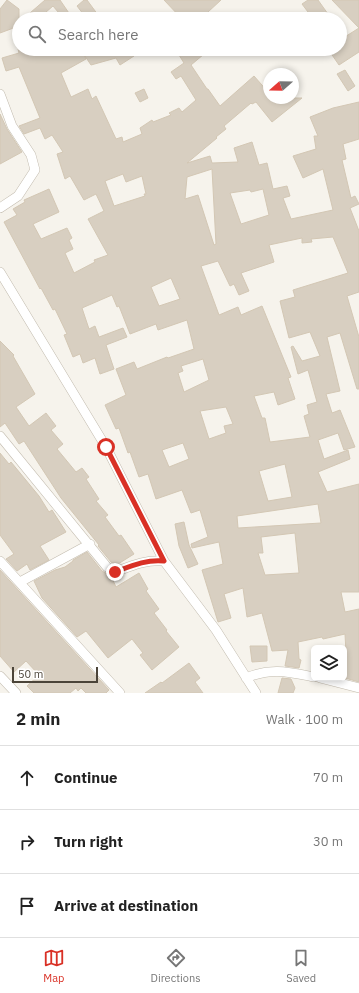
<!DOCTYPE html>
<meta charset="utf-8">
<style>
:root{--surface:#fff;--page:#f6f6f6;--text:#222;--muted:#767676;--line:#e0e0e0;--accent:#d93025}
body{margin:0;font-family:"IBM Plex Sans",sans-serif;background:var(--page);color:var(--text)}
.controls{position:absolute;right:12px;bottom:12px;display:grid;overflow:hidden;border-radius:6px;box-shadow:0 2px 6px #0003}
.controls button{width:36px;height:36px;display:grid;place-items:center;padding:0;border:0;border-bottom:1px solid var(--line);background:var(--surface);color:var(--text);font:20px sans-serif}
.compass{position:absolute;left:263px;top:68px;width:36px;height:36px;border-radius:50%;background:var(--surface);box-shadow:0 2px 6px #0003;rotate:250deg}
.scale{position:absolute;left:12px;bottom:10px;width:86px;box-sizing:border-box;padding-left:4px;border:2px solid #4b4439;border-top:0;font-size:11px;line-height:14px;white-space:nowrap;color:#4b4439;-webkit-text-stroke:3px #fff;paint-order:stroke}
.stop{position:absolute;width:12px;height:12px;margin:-9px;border:3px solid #d93025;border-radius:50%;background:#fff}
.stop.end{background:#d93025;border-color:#fff;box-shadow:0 1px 4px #0008}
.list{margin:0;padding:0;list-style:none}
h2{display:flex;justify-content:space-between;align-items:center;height:52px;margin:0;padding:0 16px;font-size:17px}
h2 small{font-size:13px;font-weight:400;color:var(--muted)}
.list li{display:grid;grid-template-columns:26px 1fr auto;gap:12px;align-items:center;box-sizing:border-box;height:64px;padding:0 16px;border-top:1px solid var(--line)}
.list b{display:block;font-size:15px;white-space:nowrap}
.list em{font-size:13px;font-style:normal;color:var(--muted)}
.icon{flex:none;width:22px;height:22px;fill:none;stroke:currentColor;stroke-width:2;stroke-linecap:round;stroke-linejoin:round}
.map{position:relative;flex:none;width:359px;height:693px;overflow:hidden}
.search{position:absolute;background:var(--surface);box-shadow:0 2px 6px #0003;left:12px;right:12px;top:12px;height:44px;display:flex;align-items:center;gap:10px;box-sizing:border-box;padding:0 14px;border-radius:22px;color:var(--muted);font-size:15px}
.sheet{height:244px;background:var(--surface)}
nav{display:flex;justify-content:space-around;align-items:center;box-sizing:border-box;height:56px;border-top:1px solid var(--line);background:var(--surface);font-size:11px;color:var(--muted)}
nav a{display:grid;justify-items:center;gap:2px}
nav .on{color:var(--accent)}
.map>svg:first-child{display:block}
.building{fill:#d8cfc1;stroke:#d3c7b4;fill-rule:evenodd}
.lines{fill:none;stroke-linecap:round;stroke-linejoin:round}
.street-casing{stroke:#c2bbae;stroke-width:10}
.street{stroke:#fff;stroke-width:9}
.route{stroke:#d93025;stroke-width:5}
</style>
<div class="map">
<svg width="359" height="693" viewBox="0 0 359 693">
<rect width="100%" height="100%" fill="#f6f3ec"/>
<path class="building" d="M7,0L19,9V26L0,33V9Z
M45,0H60L73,19H64L53,6L38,19H23Z
M84,0H87L101,19H87L77,6Z
M164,0H221L208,12L210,15L204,19H182Z
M308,0H318L328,14L321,19H297L308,12L302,4Z
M332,0H359V52L339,65L328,49H340V40L359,28Z
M18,49H81L83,52L93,49H136L137,52L132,53L134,56L120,65L116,58L91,65L83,53L86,59L61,73L71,97L88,89L92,99L96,96L116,139L122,137L123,142L142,134L140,128L152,120L153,122L171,115L169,113L179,108L182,112L196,100L181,76L176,79L171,72L184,63L179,55L188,49H210L191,65L207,89H208L220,106L254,76L269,93V98H302L272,122L256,102L252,104L251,103L224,126L226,129L216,137L217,138L187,163L210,156L212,163L238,162L234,148L252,142L259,165L267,163L273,189L287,186L290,196L283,198L291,219L333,210L323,169L303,178L293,156L316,149L314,136H318L310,117L333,108L359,102V139L343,144L346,159L342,160L351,198L355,196L359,204L350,208L359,231V292L347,296L359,337V389H357L340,333L327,337L340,391L326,394L332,413L340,410L355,447L344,450L338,433L318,440L324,459L348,450L350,459L318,472L327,492L359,484V592H341L345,612L359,609V682L345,678L346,653L345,634L323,639L322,637L298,642L299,659L301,660L299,668L285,666L288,650L272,651L262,613L247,617L243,588L224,594L231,618L218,622L202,570L223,564L219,542L192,548L191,544L208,537L200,510L191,513L182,490L156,499L148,474L139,477L130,452L128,453L119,428L116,429L105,405L126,395L116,369L134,362L137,369L167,357L168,358L194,349L187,320L158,330L156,324L130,334L119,306L117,307L112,295L82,308L89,329L95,326L99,337L123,328L127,337L106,345L114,369L100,374L95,358L83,363L80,354L73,357L64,335L67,334L55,309L53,310L41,288L40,289L4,222L17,215L13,209L25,202L24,200L49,189L59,212L33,224L41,239L67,228L72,238L69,240L73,249L65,253L74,273L95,262L94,260L108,255L88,219L104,211L96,194L84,200L70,176L65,179L57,154L63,152L52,135L45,139L40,128L24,134L19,126L40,118L19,67L6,71L2,58L19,53ZM212,169L216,244L214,245L198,195L185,199L187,177ZM123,174L126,182L142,176L146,194H144L145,196L114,206L105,181ZM263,189L269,215L241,224L230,193L250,190L251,192ZM333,237L348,273L293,290L295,297L280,301L289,338L310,332L320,356L302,361L293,346L291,347L298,374L308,370L317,402L307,405L309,414L304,416L310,437L270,442L265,418H262L254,396L274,392L278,405L295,399L288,378L291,377L262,306L241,315L238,307L219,315L201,266L218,261L230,286L234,284L239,295L249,291L241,273L274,262L269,245L302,238V243L312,242L311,239ZM171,278L180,299L159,306L151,287ZM203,359L209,380L184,392L178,373L183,371L181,366ZM226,407L233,424L224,426L226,433L209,439L200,411ZM183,443L189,459L169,467L162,450ZM285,464L292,497L268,501L259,471ZM318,504L321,523L238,528L237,516ZM295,533L299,573L265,575L258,553H263L261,537Z
M345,70L355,86L348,91L337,74Z
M144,89L148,98L140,102L135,93Z
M0,114L7,129L22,152L0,164Z
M0,341L14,355L13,356L35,394L16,407L29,426L46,413L56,426L51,430L63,444L57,449L76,472L82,468L89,477L86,479L99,499L96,501L108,515L105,517L119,536L121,535L134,554L118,564L116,565L111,562L98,546L99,545L61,498L24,441L19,444L5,423L0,427Z
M0,453L9,464L11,462L39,496L49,512L52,510L66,532L40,546L49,560L30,570L27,564L17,571L6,559L14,554L0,535Z
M184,522L189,545L198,564L188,568L179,546L175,524Z
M87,552L102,571L111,576L116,587L139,573L148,589L146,591L159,609L154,613L167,630L166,631L179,647L152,670L140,655L143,653L132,639L108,658L86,631L77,637L42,598L34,581L55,570L65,567L73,561V560Z
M0,570L109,690L106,693H86L81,688L78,691L76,688L70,693H34L27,686L39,675L26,661L14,672L0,656Z
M250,646H267V661L252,662Z
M189,663L200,678L195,682L203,693H145L161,682L162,683Z
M282,678L291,679L295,688L293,693H278Z"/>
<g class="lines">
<defs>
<path id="street" d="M0,94L12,126L31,155L35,170L18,196L0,208
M0,272L106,447L164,561L216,630L256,693
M0,436L107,567L115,572C131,566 147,559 164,561
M0,561L120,693
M20,582L90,544
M0,676L16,693
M246,678C271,667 289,672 314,677
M320,678L359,688"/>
</defs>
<use href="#street" class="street-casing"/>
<use href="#street" class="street"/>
</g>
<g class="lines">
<path class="route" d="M106,447L164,561C147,559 131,566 115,572"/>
</g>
</svg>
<div class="controls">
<button><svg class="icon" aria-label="layers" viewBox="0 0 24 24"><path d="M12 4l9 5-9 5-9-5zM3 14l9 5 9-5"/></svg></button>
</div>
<svg class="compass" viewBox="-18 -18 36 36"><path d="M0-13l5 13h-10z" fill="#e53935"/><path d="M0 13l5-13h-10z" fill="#767676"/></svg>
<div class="scale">50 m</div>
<div class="stop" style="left:106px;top:447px"></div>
<div class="stop end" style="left:115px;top:572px"></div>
<div class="search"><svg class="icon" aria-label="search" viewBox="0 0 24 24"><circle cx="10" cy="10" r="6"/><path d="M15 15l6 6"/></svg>Search here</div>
</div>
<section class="sheet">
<h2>2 min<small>Walk · 100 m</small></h2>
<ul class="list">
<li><svg class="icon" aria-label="ahead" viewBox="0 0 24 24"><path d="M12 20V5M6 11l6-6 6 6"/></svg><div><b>Continue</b></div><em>70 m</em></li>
<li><svg class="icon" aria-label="right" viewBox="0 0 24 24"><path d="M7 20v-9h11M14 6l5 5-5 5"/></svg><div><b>Turn right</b></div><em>30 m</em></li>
<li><svg class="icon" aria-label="arrive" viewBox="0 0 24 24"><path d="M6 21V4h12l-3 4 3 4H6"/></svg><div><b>Arrive at destination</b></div></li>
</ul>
</section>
<nav>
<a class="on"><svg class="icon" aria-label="map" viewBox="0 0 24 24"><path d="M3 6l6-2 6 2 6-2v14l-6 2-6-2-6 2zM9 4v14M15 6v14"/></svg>Map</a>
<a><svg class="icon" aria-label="directions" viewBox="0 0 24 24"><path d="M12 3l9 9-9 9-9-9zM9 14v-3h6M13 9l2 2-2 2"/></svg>Directions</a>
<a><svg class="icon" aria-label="saved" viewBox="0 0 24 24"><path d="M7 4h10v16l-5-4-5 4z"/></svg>Saved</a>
</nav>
